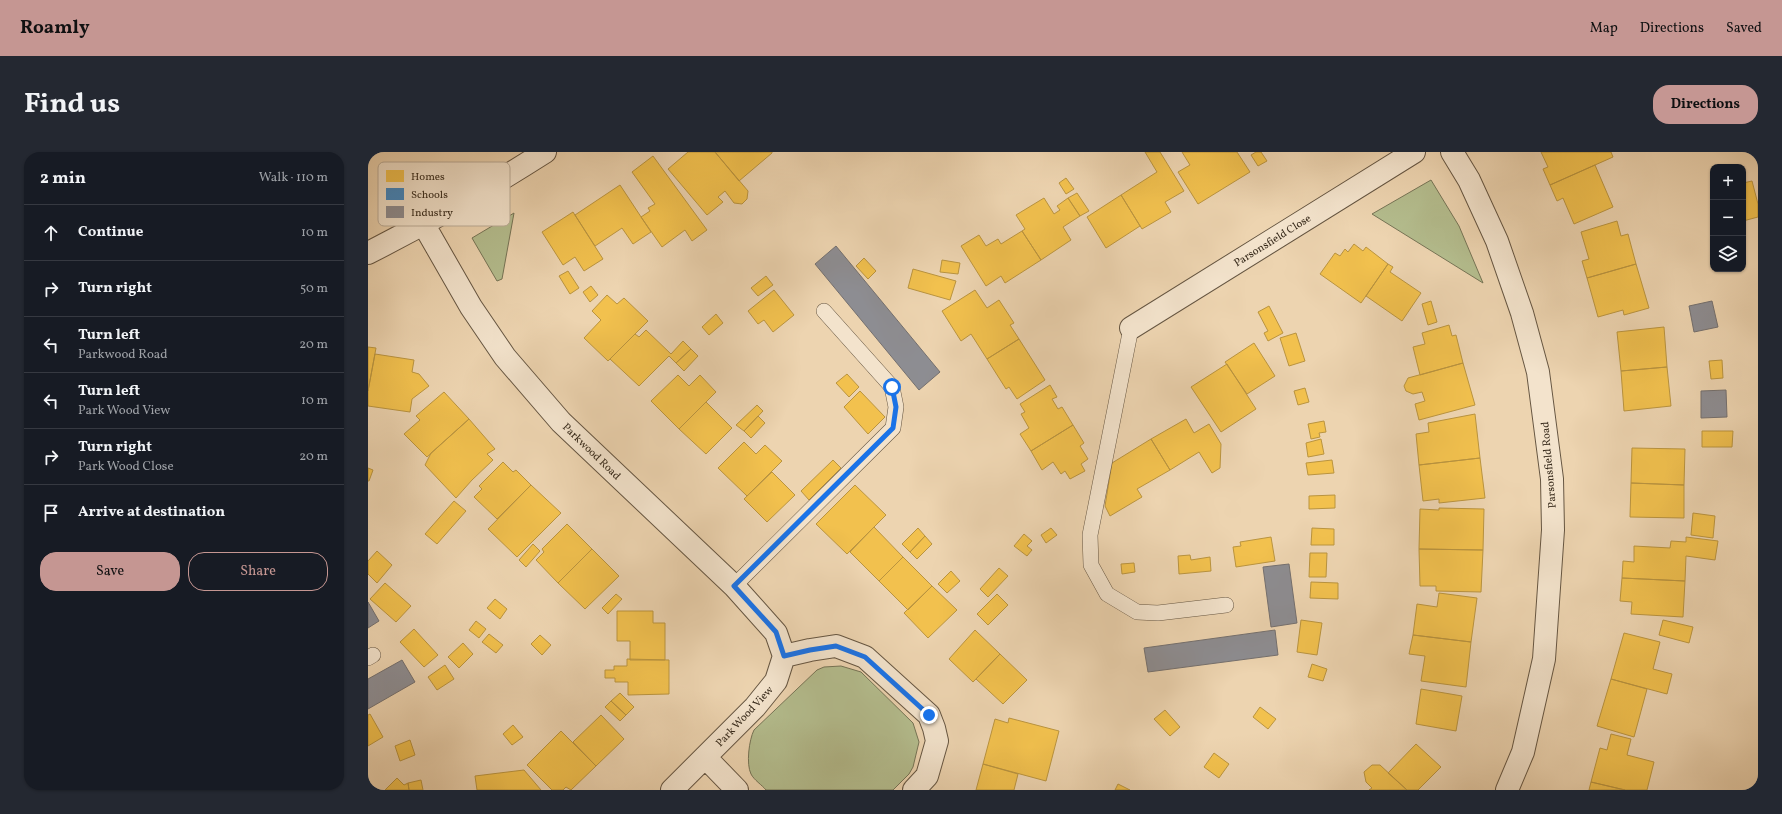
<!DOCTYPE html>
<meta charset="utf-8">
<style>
:root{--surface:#171b24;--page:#242831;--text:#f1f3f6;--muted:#9ea1a6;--line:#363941;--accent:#c59692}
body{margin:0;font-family:Vollkorn,serif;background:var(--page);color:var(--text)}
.controls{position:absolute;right:12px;top:12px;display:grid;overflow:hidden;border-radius:8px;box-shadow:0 1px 3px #0004}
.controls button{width:36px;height:36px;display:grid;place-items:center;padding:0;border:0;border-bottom:1px solid var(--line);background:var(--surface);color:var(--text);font:20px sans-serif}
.stop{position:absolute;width:12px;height:12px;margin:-9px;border:3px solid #1a73e8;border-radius:50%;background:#fff}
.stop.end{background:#1a73e8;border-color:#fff;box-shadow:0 1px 4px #0008}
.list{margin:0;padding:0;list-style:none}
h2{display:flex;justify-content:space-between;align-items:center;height:52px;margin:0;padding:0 16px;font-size:17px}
h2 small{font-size:13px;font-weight:400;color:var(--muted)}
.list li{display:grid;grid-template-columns:26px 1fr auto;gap:12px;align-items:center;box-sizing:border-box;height:56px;padding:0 16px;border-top:1px solid var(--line)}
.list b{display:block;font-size:15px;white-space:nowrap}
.list p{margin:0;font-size:13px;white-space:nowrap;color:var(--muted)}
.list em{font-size:13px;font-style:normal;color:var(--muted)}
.actions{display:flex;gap:8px;padding:12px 16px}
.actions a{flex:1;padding:9px 0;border:1px solid var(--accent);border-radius:16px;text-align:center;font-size:14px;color:var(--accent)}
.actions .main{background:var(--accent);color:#111}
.icon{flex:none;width:22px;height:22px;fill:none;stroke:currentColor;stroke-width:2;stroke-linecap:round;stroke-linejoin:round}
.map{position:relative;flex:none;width:1390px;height:638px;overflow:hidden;border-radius:16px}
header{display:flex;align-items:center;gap:24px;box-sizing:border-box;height:56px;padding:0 20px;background:var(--accent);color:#111}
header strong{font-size:19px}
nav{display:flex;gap:22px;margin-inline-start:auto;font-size:14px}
.intro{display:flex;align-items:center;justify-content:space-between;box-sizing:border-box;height:96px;padding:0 24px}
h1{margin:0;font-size:28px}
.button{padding:10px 18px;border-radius:16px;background:var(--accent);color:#111;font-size:14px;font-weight:700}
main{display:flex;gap:24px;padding:0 24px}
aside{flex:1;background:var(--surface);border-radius:16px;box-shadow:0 1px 3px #0004}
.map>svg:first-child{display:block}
.green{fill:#b4bd8e;stroke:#767456}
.homes{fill:#f2c14e;stroke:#ba943f}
.schools{fill:#3f88c5;stroke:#3d6c93}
.industry{fill:#8d8d92;stroke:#74706f}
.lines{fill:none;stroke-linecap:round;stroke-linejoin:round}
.service-casing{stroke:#665642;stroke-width:16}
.minor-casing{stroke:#665642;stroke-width:24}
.service{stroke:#f3e3cc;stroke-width:15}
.minor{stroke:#f3e3cc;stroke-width:22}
.route{stroke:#1a73e8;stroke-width:5}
.labels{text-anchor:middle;stroke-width:4;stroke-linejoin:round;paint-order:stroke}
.street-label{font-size:11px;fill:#392c1d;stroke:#f3e3cc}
.key{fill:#f3e3cc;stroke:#bbac98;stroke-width:1}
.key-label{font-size:11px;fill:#392c1d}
</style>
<header>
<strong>Roamly</strong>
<nav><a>Map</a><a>Directions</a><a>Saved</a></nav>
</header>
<div class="intro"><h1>Find us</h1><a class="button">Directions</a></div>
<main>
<aside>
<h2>2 min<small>Walk · 110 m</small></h2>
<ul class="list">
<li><svg class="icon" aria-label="ahead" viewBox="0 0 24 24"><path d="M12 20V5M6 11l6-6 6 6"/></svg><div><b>Continue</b></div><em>10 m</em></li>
<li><svg class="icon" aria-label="right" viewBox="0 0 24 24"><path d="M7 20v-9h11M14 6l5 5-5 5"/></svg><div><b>Turn right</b></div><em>50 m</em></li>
<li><svg class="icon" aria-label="left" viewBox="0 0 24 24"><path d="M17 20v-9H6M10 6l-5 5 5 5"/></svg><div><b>Turn left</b><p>Parkwood Road</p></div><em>20 m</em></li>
<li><svg class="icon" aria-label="left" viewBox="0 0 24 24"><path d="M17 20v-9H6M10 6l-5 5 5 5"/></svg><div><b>Turn left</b><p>Park Wood View</p></div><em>10 m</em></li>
<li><svg class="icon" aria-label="right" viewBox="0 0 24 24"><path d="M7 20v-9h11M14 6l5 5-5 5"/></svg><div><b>Turn right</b><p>Park Wood Close</p></div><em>20 m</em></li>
<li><svg class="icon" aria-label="arrive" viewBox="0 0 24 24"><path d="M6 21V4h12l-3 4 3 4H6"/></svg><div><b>Arrive at destination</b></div></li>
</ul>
<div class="actions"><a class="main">Save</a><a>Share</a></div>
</aside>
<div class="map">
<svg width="1390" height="638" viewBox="0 0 1390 638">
<rect width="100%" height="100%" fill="#edd4b0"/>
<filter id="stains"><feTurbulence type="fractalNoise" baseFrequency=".005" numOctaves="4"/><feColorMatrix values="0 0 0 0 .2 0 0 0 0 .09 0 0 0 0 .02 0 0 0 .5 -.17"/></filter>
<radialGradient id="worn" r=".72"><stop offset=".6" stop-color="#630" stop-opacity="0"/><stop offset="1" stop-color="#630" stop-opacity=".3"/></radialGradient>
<path class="green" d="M1063,28L1091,74L1115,131L1004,62Z
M146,61L134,127L129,129L104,86Z
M473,514L493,520L545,571L551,590L545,615L541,622L525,638H398C394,633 386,628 383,622C378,612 381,588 386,578L449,518L456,515Z"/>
<path class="homes" d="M320,0H347L380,39L379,47L374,52L366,51L357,39L350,45L355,50L339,63L300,17Z
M347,0H404V1L371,29Z
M777,0H792L816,39L797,50L803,60L774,77L753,43L789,20Z
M814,0H869L882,20L830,52L810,20L822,13Z
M888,0H893L899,9L890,14L883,3Z
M1173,0H1243L1245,5L1182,33L1175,17L1180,15Z
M285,4L339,78L324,89L317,78L294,95L273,65L282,59L280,56L287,52L264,20Z
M1227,13L1245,55L1206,72L1195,46L1189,49L1182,33Z
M698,26L706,37L698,42L691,31Z
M1384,29L1390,52V65L1375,69V31Z
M252,33L283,80L265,92L254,76L227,94L207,63Z
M709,41L721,59L712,64L700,46Z
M753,43L772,74L738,96L719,65Z
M676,46L686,62L692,58L689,54L700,46L712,64L695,75L703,88L673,108L654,79L657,77L648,63Z
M205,60L235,107L216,119L207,105L195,113L174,80Z
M1249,69L1253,84L1260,82L1268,112L1219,126L1214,109L1221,107L1213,80Z
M654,79L673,108L637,131L633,124L618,134L593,94L611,83L618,94L630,87L633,92Z
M986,92L995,99L998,95L1020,112L993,151L952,122L967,101L972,104L977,97L980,100Z
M496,106L508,119L500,127L488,114Z
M574,108L592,111L590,122L572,120Z
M1020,112L1025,115L1022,120L1053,141L1034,169L998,144Z
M1268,112L1281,156L1256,163L1255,158L1230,165L1219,126Z
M545,117L588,129L582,148L540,136Z
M200,119L211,136L202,142L191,124Z
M398,124L405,133L390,144L383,136Z
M223,134L230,143L222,150L215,140Z
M406,138L426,163L405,180L396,168L390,172L380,159Z
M607,138L619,156L631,148L646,171L642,173L651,187L619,207L603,182L593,189L574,159Z
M239,143L249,152L256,146L280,169L240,209L216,186L233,168L224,159Z
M1063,149L1069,170L1060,173L1054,152Z
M901,154L915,181L900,189L896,181L900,179L890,160Z
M348,162L355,171L341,183L334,175Z
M1081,173L1084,184L1088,183L1095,211L1052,223L1045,195L1057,192L1054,181Z
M1296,175L1299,215L1253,219L1249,180Z
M278,178L303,202L315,189L323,197L308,211L301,204L271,234L242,207L267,182L271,185Z
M928,181L937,209L921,214L912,186Z
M651,187L677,228L649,247L641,235L638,237L619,207Z
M886,191L907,224L879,242L857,210Z
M0,195L8,196L0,239Z
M323,197L330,204L316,219L308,211Z
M7,202L46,208L44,220L51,222L61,234L44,247L42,260L0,254V239Z
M1354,208L1355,226L1343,227L1341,209Z
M1095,211L1107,253L1051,268L1047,252L1057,249L1054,240L1045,242L1038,239L1036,234L1040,226Z
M859,212L888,257L853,280L823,235Z
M1299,215L1303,254L1256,259L1253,219Z
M479,222L491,235L481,245L468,231Z
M310,223L321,234L332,223L348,240L311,277L283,249Z
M682,233L689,245L684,247L690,257L694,255L705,273L663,299L652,282L661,276L653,262L657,260L652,252Z
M937,236L941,250L930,253L926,239Z
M492,239L517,265L500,282L476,255Z
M76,240L101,267L59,305L36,282L52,268L48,264Z
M338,250L364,276L338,302L311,277Z
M389,253L395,259L376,279L368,273Z
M1107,262L1112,306L1051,313L1048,282L1061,280L1060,271Z
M390,264L397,271L383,286L376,279Z
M101,267L127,297L119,302L125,308L104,328L88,346L57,313L63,301Z
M818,267L826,281L841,272L853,292L852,316L844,321L831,300L802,318L783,287Z
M956,269L958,280L951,281L952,285L943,287L940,272Z
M705,273L716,291L712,294L720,307L713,312L717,319L702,327L697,319L693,322L685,310L674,318L663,299Z
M1334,279H1365L1364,295H1334Z
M783,287L802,318L769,337L774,345L742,364L737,354L744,311Z
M953,287L956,302L940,305L938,291Z
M376,290L388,302L397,293L414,309L379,344L350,316Z
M1264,296L1317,297L1316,333L1263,331Z
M1112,306L1117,346L1071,351V347L1055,349L1051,313Z
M465,308L473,316L441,348L433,339Z
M964,308L966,321L940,323L938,311Z
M135,310L145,320L148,318L163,333L129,367L106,345L114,337L111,334Z
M0,316L5,318L1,329H0Z
M404,320L427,343L399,370L376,347Z
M1263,331L1316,333V366L1262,365Z
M163,333L193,361L149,405L120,377Z
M487,333L518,363L479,402L448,372Z
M967,343V356L941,357V344Z
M86,349L98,359L69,392L57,382Z
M1071,356L1116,357L1115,398L1051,397L1052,357L1071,358Z
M1325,361L1347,364L1345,386L1323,383Z
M199,372L224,397L190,431L168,408L176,400L174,397Z
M506,375L535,405L511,429L482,400Z
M550,376L557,384L542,400L534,392Z
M683,376L689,383L678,391L673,383Z
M944,376L966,377V393H943Z
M656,382L664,389L659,394L664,398L659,404L646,394Z
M557,384L564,392L549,407L542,400Z
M903,385L907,409L868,415L865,395L873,394L872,390Z
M1318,385L1350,389L1347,408L1318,404L1317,429L1254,426L1255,409L1266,410V394L1302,396L1303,389L1318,390Z
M165,392L172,399L158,415L151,408Z
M224,397L251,424L217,457L190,431Z
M1051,397L1115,398L1113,440L1068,439V434H1052Z
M9,399L24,413L9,431L0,422V409Z
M942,401H959L958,425H941Z
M822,403L823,408L842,405L843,419L811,422L810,404Z
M535,405L564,434L540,458L511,429Z
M766,411L767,420L754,422L753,412Z
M631,416L640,424L620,445L612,437Z
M583,419L592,429L579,441L570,432Z
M1254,426L1317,429L1315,465L1263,462L1264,450L1252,449Z
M943,430L970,431V447L942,446Z
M17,431L43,454L28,470L2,447Z
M564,434L589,458L560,486L536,461Z
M1071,441L1109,446L1103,490L1045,483L1049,452L1069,455Z
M248,442L254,447L240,462L234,456Z
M629,442L640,453L620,473L609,462Z
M127,447L139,457L132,467L119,456Z
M249,459H285V471H297V508H262V489H249Z
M933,468L954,471L949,503L929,500Z
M1295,468L1325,475L1321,491L1291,483Z
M108,469L118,477L111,486L101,478Z
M46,477L70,503L56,515L32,490Z
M607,478L632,502L605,530L581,507Z
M1256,481L1292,490L1285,517L1304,522L1299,542L1243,527Z
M121,482L135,493L128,501L114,490Z
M172,483L183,493L174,503L163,492Z
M1045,483L1103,490L1098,535L1053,529L1057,504L1041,502Z
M95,491L105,502L91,516L80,505Z
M632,502L659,528L635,552L608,527Z
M259,507L301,508V542L260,543V530H247V526H237V518H246V514H259Z
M944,512L959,517L955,529L940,525Z
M77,513L86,527L69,538L60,525Z
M1243,527L1279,537L1266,585L1229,574Z
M1053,537L1094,544L1088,579L1048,572Z
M252,541L266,555L258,563L243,549Z
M243,549L258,563L252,569L237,555Z
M892,555L908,567L900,577L885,565Z
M797,558L812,575L802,584L786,567Z
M2,562L15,585L0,594V563Z
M233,563L256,587L228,614L205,590Z
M641,566L691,579L678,629L615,612L627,567L640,571Z
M145,573L155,585L144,593L135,582Z
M193,579L228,614L203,638L198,635L195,638H184L159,613Z
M1243,582L1263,587L1259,603L1286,610L1279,638H1257L1223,630L1232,596L1239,598Z
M42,588L47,603L32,609L27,594Z
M1048,592L1073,615L1050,638H1039L1020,621Z
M846,601L861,612L851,626L836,615Z
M615,612L650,622L646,638H608Z
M1004,613H1012L1039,638H1001L1004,636L998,630L996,620Z
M156,618L173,638H109L107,624Z
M29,626L36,633L40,631L41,638H17Z
M53,628L55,638H41L40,631Z
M1223,630L1257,638H1221Z
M750,632L762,638H747Z"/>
<path class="schools" d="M0,0H9L0,6Z"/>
<path class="industry" d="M468,94L572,220L551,238L447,112Z
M1344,149L1350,175L1326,180L1321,154Z
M1358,238L1359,265L1333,266V239Z
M921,412L929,471L903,475L895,415Z
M0,450L11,469L0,476Z
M907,478L910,503L780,520L776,496Z
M34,508L47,530L0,557V527Z"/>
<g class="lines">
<defs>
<path id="service" d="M763,176L722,383L723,413L739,442L769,460L790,461L858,453
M366,434L525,276L528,255L524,235L456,159
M0,506L5,503"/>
<path id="minor" d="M1084,0L1101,28L1129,89L1154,161L1170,220L1184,327L1185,378L1176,507L1155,600L1139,638
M56,73L103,155L137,205L193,270L366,434L408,481L416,504
M0,101C61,70 119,37 177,0
M763,176L1046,0
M337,605L369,638
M304,638L387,555L408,529L416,504L442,498L468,494L497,505L561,563L566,576L569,589L559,624L546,638"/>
</defs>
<use href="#service" class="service-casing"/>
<use href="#minor" class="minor-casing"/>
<use href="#service" class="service"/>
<use href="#minor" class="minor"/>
</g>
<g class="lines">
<path class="route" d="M524,235L528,255L525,276L366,434L408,480L416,504L442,498L468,494L497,505L561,563"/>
</g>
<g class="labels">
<g class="street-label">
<text transform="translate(904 88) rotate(-32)" y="4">Parsonsfield Close</text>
<text transform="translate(224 299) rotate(44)" y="4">Parkwood Road</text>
<text transform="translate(1180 313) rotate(-95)" y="4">Parsonsfield Road</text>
<text transform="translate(376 564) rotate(-47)" y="4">Park Wood View</text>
</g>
</g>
<rect x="10" y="10" width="132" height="64" rx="6" class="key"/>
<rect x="18" y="18" width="18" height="12" fill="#f2c14e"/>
<rect x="18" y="36" width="18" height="12" fill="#3f88c5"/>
<rect x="18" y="54" width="18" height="12" fill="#8d8d92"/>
<g class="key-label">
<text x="43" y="28">Homes</text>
<text x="43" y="46">Schools</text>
<text x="43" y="64">Industry</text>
</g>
<rect width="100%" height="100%" filter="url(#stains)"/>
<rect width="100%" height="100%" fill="url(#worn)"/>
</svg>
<div class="controls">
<button>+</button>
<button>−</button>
<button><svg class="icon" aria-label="layers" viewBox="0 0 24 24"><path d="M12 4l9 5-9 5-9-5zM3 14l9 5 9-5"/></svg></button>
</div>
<div class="stop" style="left:524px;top:235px"></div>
<div class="stop end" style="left:561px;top:563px"></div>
</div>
</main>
